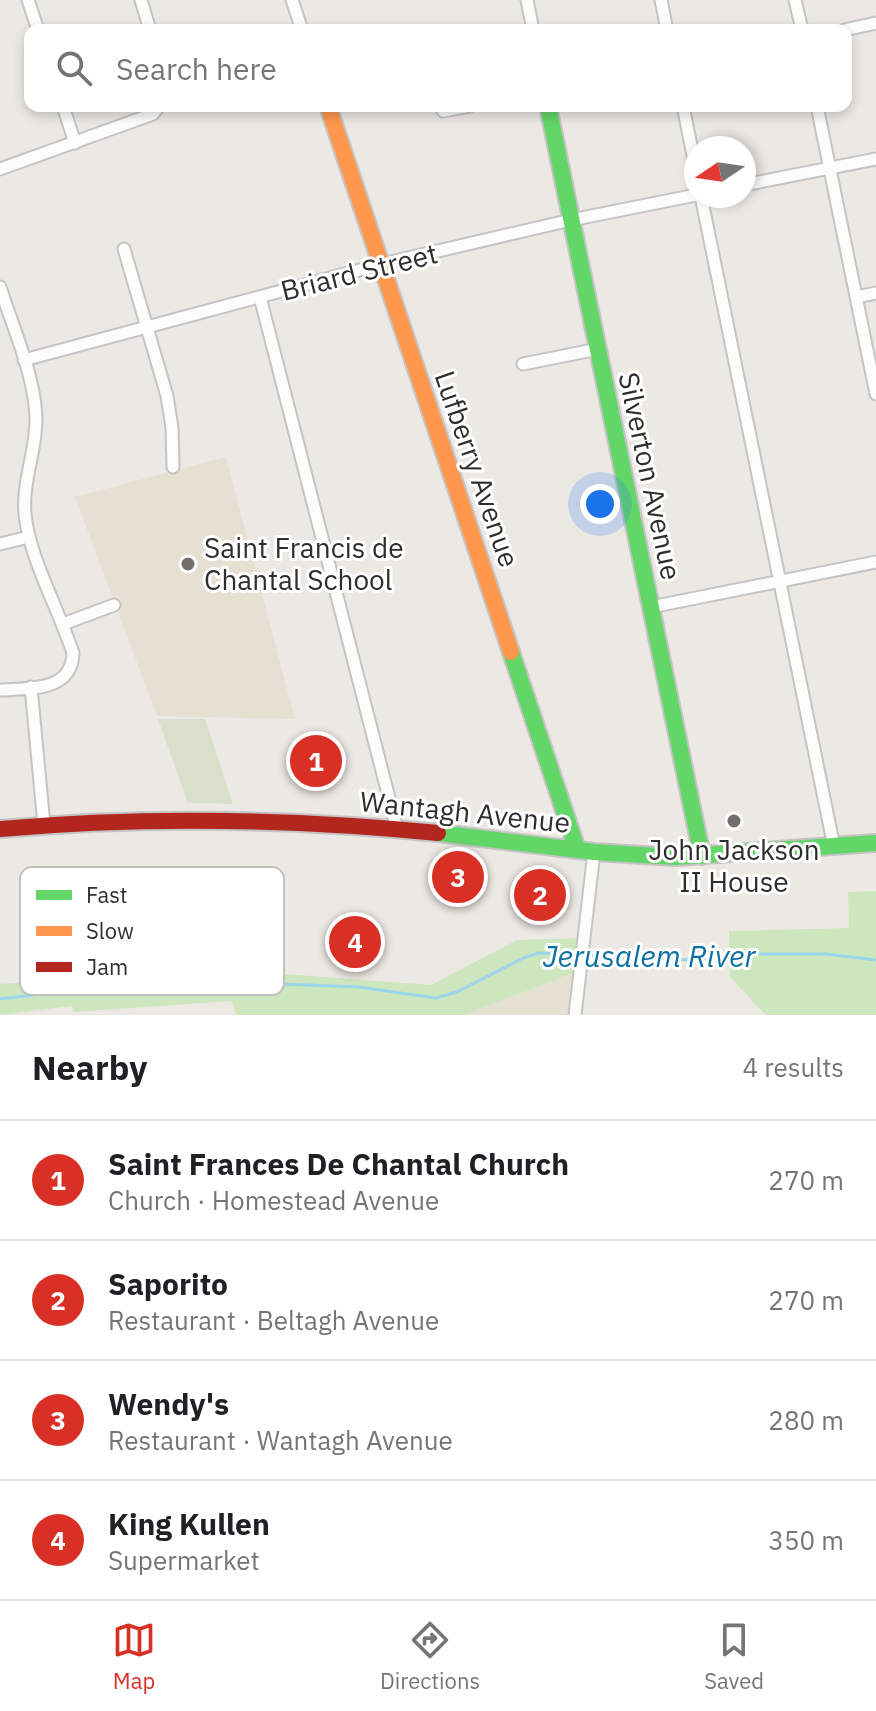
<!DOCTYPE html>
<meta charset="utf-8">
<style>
:root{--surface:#fff;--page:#f6f6f6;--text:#202124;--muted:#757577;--line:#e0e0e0;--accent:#d93025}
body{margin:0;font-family:"IBM Plex Sans",sans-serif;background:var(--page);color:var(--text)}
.compass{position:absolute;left:684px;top:136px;width:72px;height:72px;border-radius:50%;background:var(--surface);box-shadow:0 4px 12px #0003;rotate:257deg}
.you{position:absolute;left:600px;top:504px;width:28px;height:28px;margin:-20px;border:6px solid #fff;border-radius:50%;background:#1a73e8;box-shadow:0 0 0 12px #1a73e833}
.badge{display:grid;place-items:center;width:52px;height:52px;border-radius:50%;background:var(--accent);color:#fff;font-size:26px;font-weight:700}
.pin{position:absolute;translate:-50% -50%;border:4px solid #fff;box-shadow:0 2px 8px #0006}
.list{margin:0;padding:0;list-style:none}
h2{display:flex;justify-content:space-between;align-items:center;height:104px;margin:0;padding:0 32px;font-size:34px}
h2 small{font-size:26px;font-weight:400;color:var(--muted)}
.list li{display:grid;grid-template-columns:52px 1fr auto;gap:24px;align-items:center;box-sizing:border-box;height:120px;padding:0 32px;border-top:2px solid var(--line)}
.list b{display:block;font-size:30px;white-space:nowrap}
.list p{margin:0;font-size:26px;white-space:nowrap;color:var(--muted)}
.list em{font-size:26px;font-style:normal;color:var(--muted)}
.icon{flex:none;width:44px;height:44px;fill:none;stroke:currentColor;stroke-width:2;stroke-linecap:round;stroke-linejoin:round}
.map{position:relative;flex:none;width:876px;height:1015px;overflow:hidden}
.search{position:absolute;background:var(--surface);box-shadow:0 4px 12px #0003;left:24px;right:24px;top:24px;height:88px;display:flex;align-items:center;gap:20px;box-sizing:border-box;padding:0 28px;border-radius:16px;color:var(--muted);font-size:30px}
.sheet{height:584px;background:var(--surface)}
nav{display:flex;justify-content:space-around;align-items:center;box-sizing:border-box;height:112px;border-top:2px solid var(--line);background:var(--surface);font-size:22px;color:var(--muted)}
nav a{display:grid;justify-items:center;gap:4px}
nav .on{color:var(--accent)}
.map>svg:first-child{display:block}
.education{fill:#e6e0d3}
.green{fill:#cee6be}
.cemetery{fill:#d8e0cc}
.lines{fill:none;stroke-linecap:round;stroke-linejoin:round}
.stream{stroke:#99d6ec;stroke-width:3}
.street-casing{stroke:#c5c4c5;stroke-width:15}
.fast-casing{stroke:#c5c4c5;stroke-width:20}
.slow-casing{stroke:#c5c4c5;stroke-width:20}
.jam-casing{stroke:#c5c4c5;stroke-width:20}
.street{stroke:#fcfcfb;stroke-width:11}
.fast{stroke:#63d668;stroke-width:16}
.slow{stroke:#ff974d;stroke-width:16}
.jam{stroke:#b3261e;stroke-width:16}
.poi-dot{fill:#706f6e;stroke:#fff;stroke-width:3}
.labels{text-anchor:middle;stroke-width:6;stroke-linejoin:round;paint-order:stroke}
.street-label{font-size:28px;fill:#2e2e2e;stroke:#fff}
.poi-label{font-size:28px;fill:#2e2e2e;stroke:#fff;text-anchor:start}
.water-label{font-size:30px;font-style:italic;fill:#0d6fa3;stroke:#fff}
.key{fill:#fff;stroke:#c0c0c0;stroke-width:2}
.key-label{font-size:22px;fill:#2e2e2e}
</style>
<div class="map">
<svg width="876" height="1015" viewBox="0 0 876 1015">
<rect width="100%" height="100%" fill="#ece8e4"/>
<path class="education" d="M226,457L295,719L157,716L75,497Z
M581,970L576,1015H464Z"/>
<path class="green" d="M876,891V1015H766L730,977L729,931L849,928L848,892Z
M584,938L581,970L464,1015H236L232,1001L73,1012L72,1006L0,1015V984L203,968L431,985L517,940Z"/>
<path class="cemetery" d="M158,719H205L233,804L188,803Z"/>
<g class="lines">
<path class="stream" d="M0,999L137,983L198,981L358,987L436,998L457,992L523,958L539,953L691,960L740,954H826L876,960"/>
<defs>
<path id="street" d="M28,0L38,30
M141,0L150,30
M292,0L302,30
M527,0L533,30
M661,0L667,30
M795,0L802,30
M844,30L876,23
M63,106L75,143
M683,106L696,170
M817,106L876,394
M443,111L470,106
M0,169L153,114L159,106
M744,185L876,159
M701,196L834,847
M124,249L167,396L172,428L173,467
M0,287C13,328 34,373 36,417C37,450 22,480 25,514C29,557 59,610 73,653C72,692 29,688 0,690
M260,297L397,829
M856,297L876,293
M24,360L382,264L571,220L696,195
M523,364L598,349
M0,544L29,537
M651,607L876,562
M63,624L114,605
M31,687L44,825
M575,1015L594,852"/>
<path id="fast" d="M548,106L702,856
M511,652L577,849
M438,833L594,852L675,857L876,843"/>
<path id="slow" d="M328,106L511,652"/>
<path id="jam" d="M0,829C145,816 293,819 438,833"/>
</defs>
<use href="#street" class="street-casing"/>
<use href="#fast" class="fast-casing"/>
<use href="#slow" class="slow-casing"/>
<use href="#jam" class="jam-casing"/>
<use href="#street" class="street"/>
<use href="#fast" class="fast"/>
<use href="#slow" class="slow"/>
<use href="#jam" class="jam"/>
</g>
<g class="poi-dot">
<circle cx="188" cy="564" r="8"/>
<circle cx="734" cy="821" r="8"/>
</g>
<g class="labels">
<g class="street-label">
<text transform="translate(359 272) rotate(-14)" y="10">Briard Street</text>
<text transform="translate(477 469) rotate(71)" y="10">Lufberry Avenue</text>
<text transform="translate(650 476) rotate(78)" y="10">Silverton Avenue</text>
<text transform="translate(465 812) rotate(6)" y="10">Wantagh Avenue</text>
</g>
<g class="poi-label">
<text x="204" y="558">Saint Francis de<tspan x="204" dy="32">Chantal School</tspan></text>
<text x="734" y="860" text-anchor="middle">John Jackson<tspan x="734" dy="32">II House</tspan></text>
</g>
<g class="water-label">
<text x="649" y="967">Jerusalem River</text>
</g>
</g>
<rect x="20" y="867" width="264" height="128" rx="12" class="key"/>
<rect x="36" y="890" width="36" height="10" fill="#63d668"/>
<rect x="36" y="926" width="36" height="10" fill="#ff974d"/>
<rect x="36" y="962" width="36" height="10" fill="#b3261e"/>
<g class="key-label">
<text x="86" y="903">Fast</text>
<text x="86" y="939">Slow</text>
<text x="86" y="975">Jam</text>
</g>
</svg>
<svg class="compass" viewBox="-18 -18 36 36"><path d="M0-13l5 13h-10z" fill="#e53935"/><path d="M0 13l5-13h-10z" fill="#757577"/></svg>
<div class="you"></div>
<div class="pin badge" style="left:316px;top:761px">1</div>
<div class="pin badge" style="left:540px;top:895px">2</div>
<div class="pin badge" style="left:458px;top:877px">3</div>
<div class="pin badge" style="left:355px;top:942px">4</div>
<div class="search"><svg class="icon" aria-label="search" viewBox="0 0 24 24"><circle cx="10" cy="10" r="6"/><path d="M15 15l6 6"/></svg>Search here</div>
</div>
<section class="sheet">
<h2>Nearby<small>4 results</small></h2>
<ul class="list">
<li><span class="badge">1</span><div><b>Saint Frances De Chantal Church</b><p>Church · Homestead Avenue</p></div><em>270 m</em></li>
<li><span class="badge">2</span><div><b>Saporito</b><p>Restaurant · Beltagh Avenue</p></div><em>270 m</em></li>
<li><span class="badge">3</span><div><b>Wendy's</b><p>Restaurant · Wantagh Avenue</p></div><em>280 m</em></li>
<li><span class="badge">4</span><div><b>King Kullen</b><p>Supermarket</p></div><em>350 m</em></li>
</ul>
</section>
<nav>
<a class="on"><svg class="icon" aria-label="map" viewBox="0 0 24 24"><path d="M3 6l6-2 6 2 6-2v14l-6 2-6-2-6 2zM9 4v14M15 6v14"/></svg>Map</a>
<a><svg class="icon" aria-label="directions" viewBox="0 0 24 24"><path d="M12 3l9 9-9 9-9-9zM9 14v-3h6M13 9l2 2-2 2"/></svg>Directions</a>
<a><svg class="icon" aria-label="saved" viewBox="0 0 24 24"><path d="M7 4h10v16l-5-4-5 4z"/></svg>Saved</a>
</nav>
